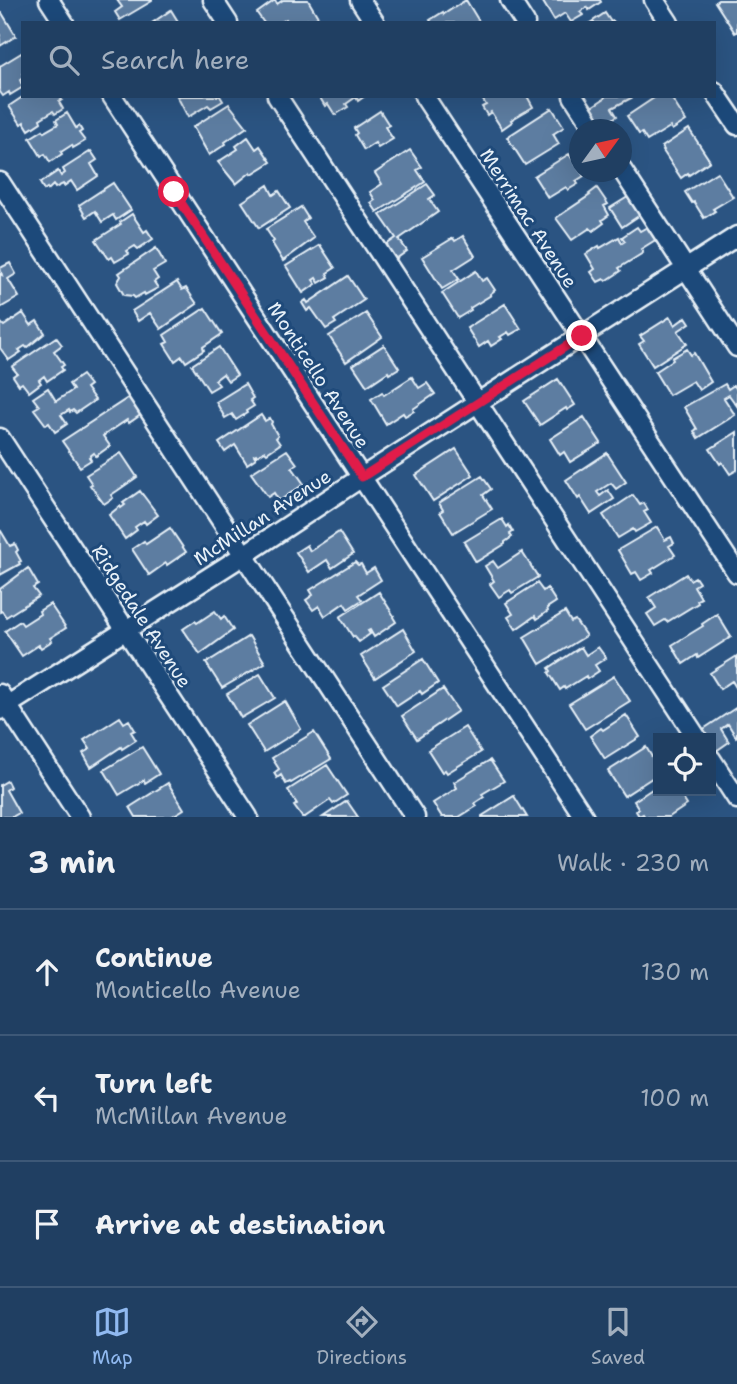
<!DOCTYPE html>
<meta charset="utf-8">
<style>
:root{--surface:#203f62;--page:#284668;--text:#f1f3f6;--muted:#a2afbe;--line:#3d5877;--accent:#90b9f0}
body{margin:0;font-family:"Shantell Sans",sans-serif;background:var(--page);color:var(--text)}
.controls{position:absolute;right:21px;bottom:21px;display:grid;overflow:hidden;border-radius:0px;box-shadow:0 7px 28px #0002}
.controls button{width:63px;height:63px;display:grid;place-items:center;padding:0;border:0;border-bottom:2px solid var(--line);background:var(--surface);color:var(--text);font:35px sans-serif}
.compass{position:absolute;left:569px;top:119px;width:63px;height:63px;border-radius:50%;background:var(--surface);box-shadow:0 7px 28px #0002;rotate:57deg}
.stop{position:absolute;width:21px;height:21px;margin:-16px;border:5px solid #e11d48;border-radius:50%;background:#fff}
.stop.end{background:#e11d48;border-color:#fff;box-shadow:0 2px 7px #0008}
.list{margin:0;padding:0;list-style:none}
h2{display:flex;justify-content:space-between;align-items:center;height:91px;margin:0;padding:0 28px;font-size:30px}
h2 small{font-size:23px;font-weight:400;color:var(--muted)}
.list li{display:grid;grid-template-columns:46px 1fr auto;gap:21px;align-items:center;box-sizing:border-box;height:126px;padding:0 28px;border-top:2px solid var(--line)}
.list b{display:block;font-size:26px;white-space:nowrap}
.list p{margin:0;font-size:23px;white-space:nowrap;color:var(--muted)}
.list em{font-size:23px;font-style:normal;color:var(--muted)}
.icon{flex:none;width:38px;height:38px;fill:none;stroke:currentColor;stroke-width:2;stroke-linecap:round;stroke-linejoin:round}
.map{position:relative;flex:none;width:737px;height:817px;overflow:hidden}
.search{position:absolute;background:var(--surface);box-shadow:0 7px 28px #0002;left:21px;right:21px;top:21px;height:77px;display:flex;align-items:center;gap:18px;box-sizing:border-box;padding:0 24px;border-radius:0px;color:var(--muted);font-size:26px}
.sheet{height:469px;background:var(--surface)}
nav{display:flex;justify-content:space-around;align-items:center;box-sizing:border-box;height:98px;border-top:2px solid var(--line);background:var(--surface);font-size:19px;color:var(--muted)}
nav a{display:grid;justify-items:center;gap:4px}
nav .on{color:var(--accent)}
.map>svg:first-child{display:block}
.building{fill:#5d7da1;stroke:#e8f1f8;stroke-width:2}
.lines{fill:none;stroke-linecap:round;stroke-linejoin:round}
.minor-casing{stroke:#e8f1f8;stroke-width:23}
.minor{stroke:#1f4a7a;stroke-width:18}
.route{stroke:#e11d48;stroke-width:9}
.labels{text-anchor:middle;stroke-width:6;stroke-linejoin:round;paint-order:stroke}
.street-label{font-size:19px;fill:#e8f1f8;stroke:#1f4a7a}
</style>
<div class="map">
<svg width="737" height="817" viewBox="0 0 737 817">
<rect width="100%" height="100%" fill="#2b5482"/>
<filter id="ink" filterUnits="userSpaceOnUse"><feTurbulence type="fractalNoise" baseFrequency=".0143" numOctaves="2"/><feDisplacementMap in="SourceGraphic" scale="14" xChannelSelector="R" yChannelSelector="G"/><feConvolveMatrix kernelMatrix="1 2 1 2 8 2 1 2 1" color-interpolation-filters="sRGB"/></filter>
<g filter="url(#ink)">
<path class="building" d="M117,0H152V1L120,20L115,12L122,7Z
M275,0L277,4L283,0H308L318,17L309,23L307,20L303,23H289L286,19L280,23H264L257,13Z
M466,0L480,23H432L430,20L443,12L444,14Z
M546,0H600L601,2L589,10L587,7L580,12L583,15L571,22L565,13L554,20L543,2Z
M718,0H737V32L735,33L715,2Z
M171,10L179,23H152Z
M2,13L16,36L0,46V14Z
M605,13L611,22L613,21L615,23H590Z
M23,52V78L20,80L23,87L10,95L9,92L3,96L0,92V66Z
M24,96H59L62,100L59,102L63,109L55,114L53,111L40,119L41,122L29,130L24,122L21,124L9,106Z
M177,96H220L223,101L211,108L208,105L188,117Z
M319,96H365L358,101L356,97L346,104L348,107L335,115L328,104L325,106Z
M483,96H527L533,107L511,120L512,122L502,129L491,112L487,115L482,107L486,105L481,97Z
M604,96H635L612,108L617,116L601,126L590,108L605,98Z
M657,96H670L686,121L672,130L670,127L647,141L642,133L639,134L627,116Z
M229,104L247,127L225,142L226,144L209,155L193,127Z
M552,108L564,127L553,134L559,144L525,165L507,137Z
M380,111L389,125L385,127L393,139L378,148L375,143L364,150L355,135L357,133L354,128Z
M67,113L76,128L79,126L82,131L79,133L85,141L73,148L72,145L61,152L62,154L50,162L45,154L41,156L30,138L43,130L44,132L58,124L56,120Z
M689,129L710,161L689,175L688,173L681,178L663,151L664,150L662,147Z
M248,137L256,149L260,146L271,162L252,174L251,172L236,184L218,162L238,149L236,146Z
M410,150L422,167L417,170L425,182L377,212L371,203L375,200L370,192L382,184L375,173Z
M91,151L97,160L91,164L98,176L77,190L71,181L64,186L63,184L55,188L53,185L48,190L47,188L44,190L40,183L58,171L61,176L65,173L63,169Z
M569,154L584,176L576,181L578,184L568,190L566,187L548,198L534,176Z
M717,172L733,197L713,209L715,211L704,218L694,202L692,203L685,192Z
M113,183L131,210L116,220L113,215L102,222L95,211L86,217L79,205Z
M427,184L435,195L429,199L438,212L399,239L407,251L393,261L383,247L396,238L380,215Z
M268,185L273,195L279,191L290,208L259,228L242,202Z
M597,188L608,204L604,206L609,215L602,220L604,223L593,231L590,228L572,240L556,218L590,195L589,194Z
M631,195L643,213L622,227L610,208Z
M301,207L308,218L303,222L314,238L283,261L272,243L274,241L266,229Z
M132,214L144,232L147,230L153,239L138,249L135,246L127,251L129,254L115,262L112,257L109,259L96,240L121,224L120,222Z
M649,226L657,239L641,249L643,253L619,268L621,271L606,281L604,279L598,282L591,272L595,269L586,254L599,246L600,248L619,237L622,243L625,241L622,237L637,227L640,231Z
M463,236L475,256L453,270L459,279L442,289L422,257L453,238L455,241Z
M320,245L335,268L327,273L329,277L319,283L316,278L313,280L316,284L303,293L286,266Z
M156,248L165,264L153,271L158,279L154,282L158,288L145,295L144,293L135,298L133,296L124,295L117,283L121,276L119,273Z
M10,263L16,274L8,279L19,297L0,308V274L2,275L0,268Z
M476,271L482,281L487,278L495,290L490,294L491,295L470,308L471,310L458,318L442,293Z
M348,276L364,300L334,320L336,323L326,329L311,308L307,311L302,303L306,300L308,303Z
M177,282L182,290L186,288L197,304L161,329L150,313L138,321L132,311Z
M505,304L521,329L510,335L508,332L500,337L502,339L491,346L488,341L479,347L467,328Z
M205,308L222,334L203,347L204,350L186,362L182,356L175,361L164,344L168,342L164,335Z
M23,313L31,325L37,321L45,333L27,348L25,346L19,350L21,352L9,360L0,348V324L1,323L4,326Z
M366,313L382,337L346,362L329,336Z
M670,317L675,325L686,317L690,323L678,331L687,344L653,366L639,344L644,341L640,336Z
M56,337L62,345L54,351L64,365L61,367L63,370L47,381L44,376L39,380L41,383L29,392L22,383L19,385L13,376L17,373L12,367Z
M384,345L399,368L389,374L388,372L367,386L353,365Z
M219,347L237,375L228,381L223,374L215,380L219,385L209,391L192,365Z
M687,349L691,355L694,353L711,382L699,390L693,381L669,395L655,372L673,360L672,358Z
M82,375L90,385L86,388L95,400L76,413L73,410L70,412L69,410L61,415L67,424L55,432L49,423L46,425L34,409L39,406L33,398L48,388L56,401L73,390L69,384Z
M412,377L419,388L427,383L435,394L413,409L414,411L405,416L403,413L386,424L371,399L382,392L384,395Z
M558,379L575,405L567,410L566,408L540,425L524,401Z
M245,384L253,398L250,400L254,406L246,411L247,413L236,420L232,414L225,418L216,402Z
M725,384L728,389L734,385L737,390V406L729,395L724,398L735,415L698,438L694,431L697,429L684,407Z
M131,396L142,414L129,423L127,420L103,436L110,446L96,456L94,453L89,457L91,460L80,467L62,441Z
M261,415L265,421L270,418L272,422L271,424L278,436L276,438L280,444L267,453L265,451L257,456L256,454L254,455L256,458L247,464L235,445L225,452L219,443Z
M584,417L601,443L570,462L564,452L560,455L550,439Z
M737,432V470L730,474L722,462L720,464L710,449Z
M456,449L473,475L433,501L416,475Z
M287,450L297,464L292,467L304,484L279,501L274,493L268,497L251,473Z
M121,453L137,477L117,491L111,495L113,498L104,504L90,485L92,484L86,475Z
M607,453L626,482L616,489L611,483L597,492L600,496L608,490L614,499L591,514L580,497L578,499L566,480Z
M482,476L491,489L483,495L492,509L453,533L440,512L443,510L439,503Z
M140,491L158,515L146,524L144,521L135,527L137,530L125,539L109,515L120,506L121,508L125,505L123,503Z
M633,495L640,505L644,503L648,510L644,512L651,523L635,532L633,529L618,538L603,515Z
M502,519L507,527L509,525L513,532L510,534L512,537L505,542V544L476,562L464,542Z
M657,527L665,540L671,537L674,543L669,546L675,555L651,570L653,573L641,580L636,572L632,574L618,550Z
M170,528L186,552L167,565L166,563L149,575L132,549L144,541L146,544Z
M1,531L10,546L15,544L18,550L16,552L21,561L19,562L20,564L0,575V532Z
M339,532L353,554L332,568L327,560L309,572L296,552L307,545L310,551Z
M522,552L538,577L512,593L510,590L499,597L490,584L494,581L485,566L493,561L498,568Z
M355,562L358,565L361,564L366,573L374,568L381,580L358,595L362,600L348,609L344,603L325,616L319,606L313,610L306,600L313,595L310,590Z
M28,568L38,585L33,588L39,596L6,617L2,611L0,612V589Z
M686,574L690,580L695,577L699,583L694,586L701,598L697,600L698,603L667,622L665,620L655,626L647,614L656,608L649,597Z
M537,583L543,591L547,588L556,602L547,608L548,611L537,619L535,616L516,629L508,617L513,614L506,603Z
M379,592L394,616L393,617L396,622L374,637L370,630L368,631L370,634L359,642L354,636L353,637L340,617Z
M50,604L66,628L50,638L52,641L41,648L39,645L22,656L5,631L20,621L23,625L40,614L39,611Z
M215,611L221,619L224,616L233,630L200,654L183,629L195,621L197,623Z
M565,612L571,622L575,620L586,636L540,664L524,637Z
M717,614L731,637L698,658L697,655L683,664L672,645L703,626L702,624Z
M403,629L416,651L375,678L361,656Z
M249,636L265,663L222,688L206,663Z
M581,647L586,655L598,647L606,658L595,665L599,671L587,679L586,676L565,689L564,687L560,690L549,673L551,671L549,668Z
M737,656V689L732,681L720,689L710,673Z
M423,659L438,683L422,694L420,691L397,706L383,685Z
M260,674L275,698L241,718L227,694Z
M614,676L630,701L585,729L569,704Z
M443,689L458,711L417,739L402,716Z
M285,701L301,729L264,752L247,725Z
M737,707V736L736,737L728,724L721,729L729,742L716,751L711,743V738H707L702,730Z
M626,715L640,737L605,759L590,736L601,728L603,730Z
M120,717L124,723L129,720L135,730L131,732L136,740L122,749L121,747L91,767L83,753L90,749L84,740Z
M465,727L481,752L447,773L445,770L442,772L428,750Z
M314,732L331,759L291,783L290,782L286,784L281,775L277,778L274,773L279,769L272,758Z
M142,747L159,774L145,783L144,780L119,795L104,770Z
M646,747L658,767V774L624,796L608,771Z
M490,760L504,781L482,794L484,797L475,803L477,806L459,817H442L433,803L457,788L454,782Z
M327,765L347,795L333,804L330,800L305,817H302L294,806L297,804L288,790Z
M7,781L10,787L6,790L19,813L12,817H0V785Z
M168,783L184,809L171,817H136L130,807Z
M658,785V791H678L687,805L669,817H645L643,814L639,816L636,811L639,809L634,801Z
M514,796L527,817H482V816Z
M347,801L358,817H323Z"/>
<g class="lines">
<defs>
<path id="minor" d="M49,0L64,23
M213,0L228,23
M360,0L375,23
M510,0L525,23
M654,0L669,23
M714,91L737,125
M112,96L584,817
M277,96L697,738
M424,96L737,573
M573,96L595,130
M622,170L737,347
M0,182L415,817
M0,438L248,817
M0,694L80,817
M0,710L244,555L362,477L737,236
M711,759L737,799"/>
</defs>
<use href="#minor" class="minor-casing"/>
<use href="#minor" class="minor"/>
</g>
</g>
<g class="lines" filter="url(#ink)">
<path class="route" d="M174,192L362,477L582,336"/>
</g>
<g class="labels">
<g class="street-label">
<text transform="translate(529 218) rotate(57)" y="7">Merrimac Avenue</text>
<text transform="translate(319 375) rotate(57)" y="7">Monticello Avenue</text>
<text transform="translate(262 517) rotate(-33)" y="7">McMillan Avenue</text>
<text transform="translate(142 616) rotate(57)" y="7">Ridgedale Avenue</text>
</g>
</g>
</svg>
<div class="controls">
<button><svg class="icon" aria-label="locate" viewBox="0 0 24 24"><circle cx="12" cy="12" r="6"/><path d="M12 2v4M12 18v4M2 12h4M18 12h4"/></svg></button>
</div>
<svg class="compass" viewBox="-18 -18 36 36"><path d="M0-13l5 13h-10z" fill="#e53935"/><path d="M0 13l5-13h-10z" fill="#a2afbe"/></svg>
<div class="stop" style="left:174px;top:192px"></div>
<div class="stop end" style="left:582px;top:336px"></div>
<div class="search"><svg class="icon" aria-label="search" viewBox="0 0 24 24"><circle cx="10" cy="10" r="6"/><path d="M15 15l6 6"/></svg>Search here</div>
</div>
<section class="sheet">
<h2>3 min<small>Walk · 230 m</small></h2>
<ul class="list">
<li><svg class="icon" aria-label="ahead" viewBox="0 0 24 24"><path d="M12 20V5M6 11l6-6 6 6"/></svg><div><b>Continue</b><p>Monticello Avenue</p></div><em>130 m</em></li>
<li><svg class="icon" aria-label="left" viewBox="0 0 24 24"><path d="M17 20v-9H6M10 6l-5 5 5 5"/></svg><div><b>Turn left</b><p>McMillan Avenue</p></div><em>100 m</em></li>
<li><svg class="icon" aria-label="arrive" viewBox="0 0 24 24"><path d="M6 21V4h12l-3 4 3 4H6"/></svg><div><b>Arrive at destination</b></div></li>
</ul>
</section>
<nav>
<a class="on"><svg class="icon" aria-label="map" viewBox="0 0 24 24"><path d="M3 6l6-2 6 2 6-2v14l-6 2-6-2-6 2zM9 4v14M15 6v14"/></svg>Map</a>
<a><svg class="icon" aria-label="directions" viewBox="0 0 24 24"><path d="M12 3l9 9-9 9-9-9zM9 14v-3h6M13 9l2 2-2 2"/></svg>Directions</a>
<a><svg class="icon" aria-label="saved" viewBox="0 0 24 24"><path d="M7 4h10v16l-5-4-5 4z"/></svg>Saved</a>
</nav>
